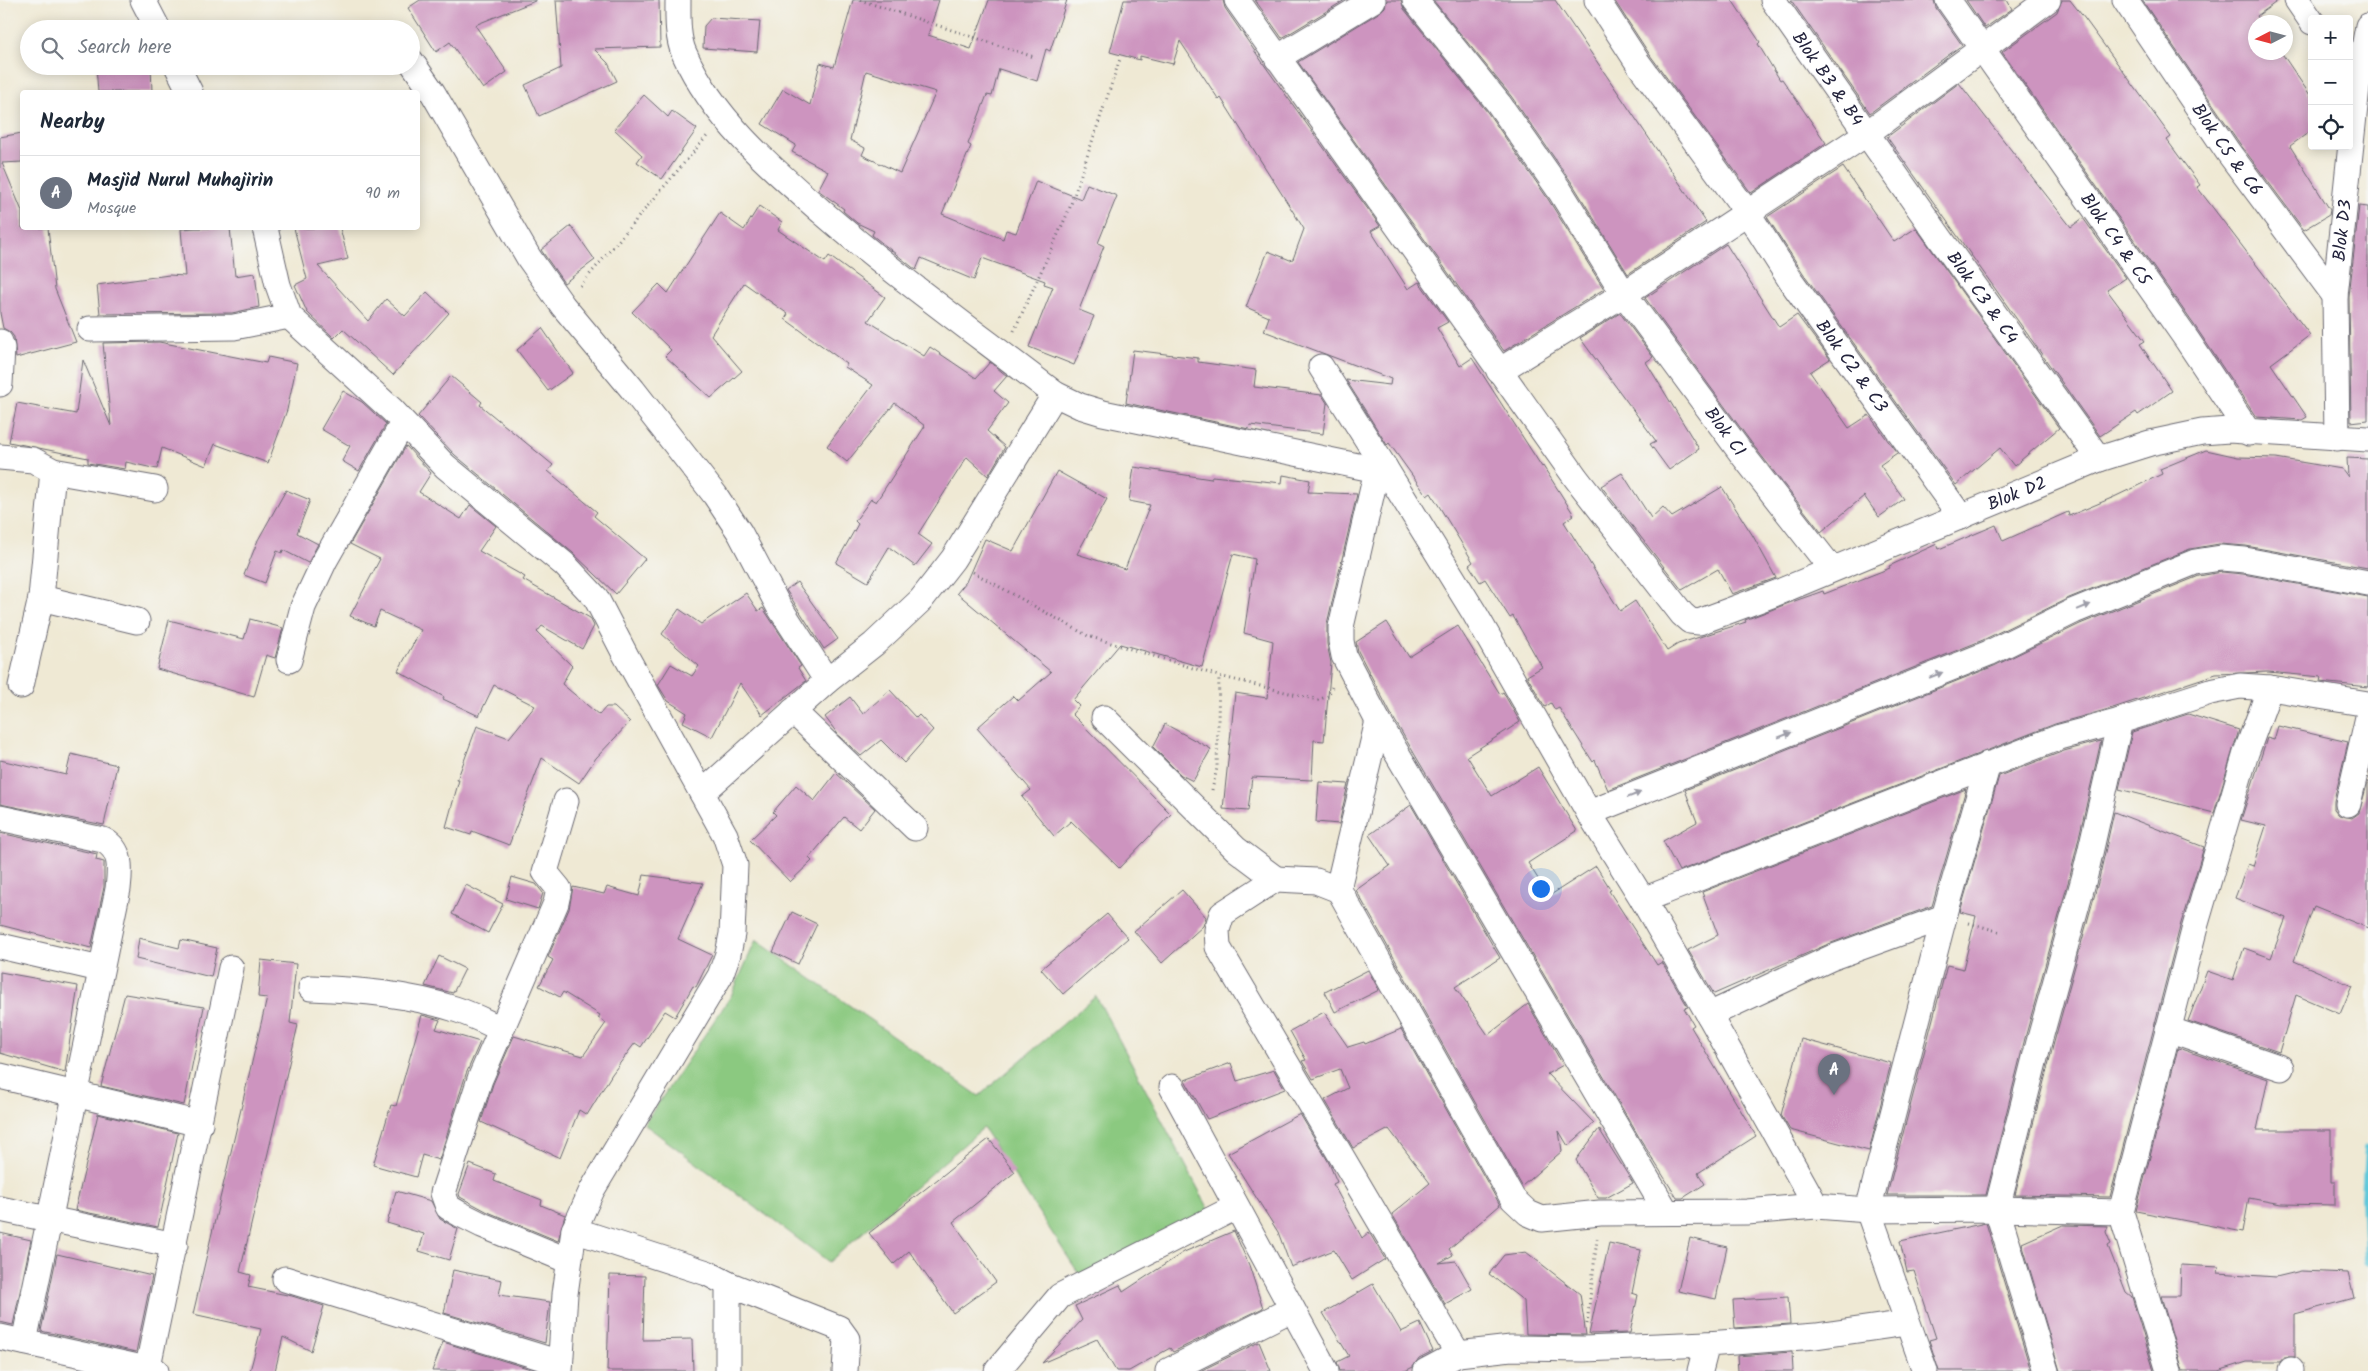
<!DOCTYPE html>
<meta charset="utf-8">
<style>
:root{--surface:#fff;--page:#f6f6f7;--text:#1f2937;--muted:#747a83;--line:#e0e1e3;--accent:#c8321e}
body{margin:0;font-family:Kalam,sans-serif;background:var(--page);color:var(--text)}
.controls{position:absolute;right:15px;top:15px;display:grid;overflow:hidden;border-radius:5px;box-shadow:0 2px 12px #0003}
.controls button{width:45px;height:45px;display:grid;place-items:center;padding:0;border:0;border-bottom:1px solid var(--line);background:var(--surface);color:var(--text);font:25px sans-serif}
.compass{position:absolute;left:2248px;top:15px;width:45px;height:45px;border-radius:50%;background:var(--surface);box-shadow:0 2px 12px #0003;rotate:264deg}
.you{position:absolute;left:1540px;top:888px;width:18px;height:18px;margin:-12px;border:4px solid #fff;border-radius:50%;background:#1a73e8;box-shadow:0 0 0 8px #1a73e833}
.badge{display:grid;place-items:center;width:32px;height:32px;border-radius:50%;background:var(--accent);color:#fff;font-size:16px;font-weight:700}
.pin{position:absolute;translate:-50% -41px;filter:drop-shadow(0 1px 2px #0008)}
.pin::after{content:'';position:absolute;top:26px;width:18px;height:15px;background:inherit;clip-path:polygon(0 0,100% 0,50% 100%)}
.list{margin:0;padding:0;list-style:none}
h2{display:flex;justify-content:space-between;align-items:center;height:65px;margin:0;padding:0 20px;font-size:21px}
h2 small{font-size:16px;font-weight:400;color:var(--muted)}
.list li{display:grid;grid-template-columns:32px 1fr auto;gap:15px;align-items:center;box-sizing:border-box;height:75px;padding:0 20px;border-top:1px solid var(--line)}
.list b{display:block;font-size:19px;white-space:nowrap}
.list p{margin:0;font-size:16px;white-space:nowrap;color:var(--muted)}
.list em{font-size:16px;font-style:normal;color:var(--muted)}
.icon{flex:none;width:28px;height:28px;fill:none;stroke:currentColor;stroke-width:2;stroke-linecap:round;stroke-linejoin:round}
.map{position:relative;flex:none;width:2368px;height:1371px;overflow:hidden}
.search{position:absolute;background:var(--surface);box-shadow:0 2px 12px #0003;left:20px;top:20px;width:400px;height:55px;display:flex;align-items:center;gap:12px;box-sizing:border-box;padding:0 18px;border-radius:28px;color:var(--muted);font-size:19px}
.panel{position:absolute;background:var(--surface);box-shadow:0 2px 12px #0003;left:20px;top:90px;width:400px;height:140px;border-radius:5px}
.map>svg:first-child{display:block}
.green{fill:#8bc980;stroke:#56765e}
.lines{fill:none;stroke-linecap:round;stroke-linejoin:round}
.stream{stroke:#5fc8da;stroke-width:8}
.building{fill:#cd94bf;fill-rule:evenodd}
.street-casing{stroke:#6a6871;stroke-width:27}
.path{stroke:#6a6871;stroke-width:3;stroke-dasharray:1 4;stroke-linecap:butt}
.street{stroke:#fff;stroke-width:25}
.oneway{fill:#9c9ca7}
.labels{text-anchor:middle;stroke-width:5;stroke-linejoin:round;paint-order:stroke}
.street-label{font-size:18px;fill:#22223b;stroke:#f6f6f2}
</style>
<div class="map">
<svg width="2368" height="1371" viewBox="0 0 2368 1371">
<rect width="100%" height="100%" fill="#f6f6f2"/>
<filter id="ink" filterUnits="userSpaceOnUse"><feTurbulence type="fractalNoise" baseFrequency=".02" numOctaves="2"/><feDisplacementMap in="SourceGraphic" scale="10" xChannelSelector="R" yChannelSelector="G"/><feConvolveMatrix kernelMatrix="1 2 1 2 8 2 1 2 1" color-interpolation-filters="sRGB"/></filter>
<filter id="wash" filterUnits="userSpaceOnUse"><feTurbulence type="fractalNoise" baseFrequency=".0096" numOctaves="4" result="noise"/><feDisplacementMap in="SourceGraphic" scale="20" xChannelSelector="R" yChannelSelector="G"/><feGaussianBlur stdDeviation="1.12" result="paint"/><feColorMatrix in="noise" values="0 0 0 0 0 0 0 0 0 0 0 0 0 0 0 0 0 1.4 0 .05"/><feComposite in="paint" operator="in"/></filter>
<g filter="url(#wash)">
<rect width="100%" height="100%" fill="#efe9d4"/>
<path class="green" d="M756,940L979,1096L1096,996L1212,1215L1087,1286L983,1128L829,1262L644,1124L731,996Z"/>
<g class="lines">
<path class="stream" d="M2368,1149L2365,1197L2368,1261"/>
</g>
<g id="blocks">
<path class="building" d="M420,0H535V1L475,25L507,72L483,89L450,42L436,52L408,8Z
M556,0H659L660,47L594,49L608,63L617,81L539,116L525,85L561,68Z
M853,0H939L928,35L971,49L989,0H1067L1050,51L1046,49L1037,81L999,69L992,96L987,95L968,144L971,146L942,214L1003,239L1006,230L1016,233L1036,181L1081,199L1087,184L1117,196L1098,243L1104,246L1079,310L1094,316L1074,365L1029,347L1053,287L1044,284L1045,281L982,258L974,280L921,258L916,270L872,235L874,231L857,223L843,211L844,209L818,190L828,171L792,152L796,145L762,124L783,89L810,105L820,63L834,67ZM866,71L936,92L900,173L862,155L865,148L850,140Z
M1124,0H1223L1225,8L1265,66L1380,226L1371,231L1408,289L1419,282L1448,322L1437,328L1460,366L1472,358L1542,467L1543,466L1574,515L1564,522L1620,611L1635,601L1667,651L1678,644L1746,622L1745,620L1789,603L1823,591L1824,594L1890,568L1889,566L1937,544L1939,549L1996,525L2003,541L2068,512L2069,516L2114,497L2162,474L2160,469L2206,450L2238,457L2276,458L2342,469L2348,477L2347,458L2368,459V568L2246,546L2219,544L2190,549L2069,598L1983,640L1608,790L1595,760L1593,762L1559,708L1555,710L1551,703L1545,707L1527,676L1542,667L1513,616L1510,618L1485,579L1480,582L1469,565L1473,562L1431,493L1427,496L1389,443L1387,445L1346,380L1390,385L1391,379L1264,331L1269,317L1246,307L1268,251L1290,260L1293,259L1304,229L1221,98L1219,100L1180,41L1173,64L1140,56V60L1110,52Z
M1255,0H1345L1282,38Z
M1387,0H1401L1404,9L1488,113L1548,199L1604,289L1504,351L1298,62L1380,12L1385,7Z
M1433,0H1555L1706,222L1628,274L1572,183L1511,96Z
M1614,0H1732L1760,42L1758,44L1780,80L1782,79L1826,143L1751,193L1650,55Z
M1791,0H1934L1936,8L1962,45L1870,113Z
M1966,0H2007L2012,9L1985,28Z
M2062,0H2070L2085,19L2171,137L2167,140L2200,185L2197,187L2310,335L2271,364L2307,417L2302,420L2256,417L2199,332L2002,52L2057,12Z
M2142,0H2279L2257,16L2261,22H2256V52H2281L2312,98V130L2290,146L2330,210L2329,215L2304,230L2240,144Z
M711,18L760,21L757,52L703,48L704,26Z
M96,66H151L152,92H98Z
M1959,83L2071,227L2083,218L2126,278L2107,290L2145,341L2140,344L2172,391L2138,415L2136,412L2100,436L1887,137Z
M644,95L668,117L672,111L697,129L662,179L637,162L642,155L614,129Z
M22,133V162L2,163L22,211V228H48L55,289L76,342L16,358L14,337L10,332L3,328L0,313V137Z
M1843,167L1894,242L1916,228L2059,428L2014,466L2000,448L1956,485L1803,273L1767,217Z
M759,206L782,222L778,230L825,262L829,256L885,297L868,321L924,356L930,347L976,378L990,362L1007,376L994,391L1008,403L987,431L1005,447L988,476L967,457L918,534L932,544L915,566L889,547L868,582L836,563L858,524L855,521L871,499L876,502L925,426L895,403L847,462L827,446L873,385L845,367L847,364L785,319L788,314L744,283L711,335L742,371L711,398L665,356L671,350L632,312L659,284L668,293L720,213L744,230Z
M2359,206L2368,207V420L2351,422L2349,297Z
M571,226L595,260L564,283L541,250Z
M195,228H230L235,276L255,273L259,307L232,313L100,314L97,285L169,275L185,276L181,229Z
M294,228H340L348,259L318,266L368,321L386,299L405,316L427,292L449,313L393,375L343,329L334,338L307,312L295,285L307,279Z
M1726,244L1779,327L1797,315L1830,359L1810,372L1849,428L1869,415L1897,453L1880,465L1904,499L1879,517L1864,496L1821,532L1753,445L1645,298Z
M1620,313L1653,357L1646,362L1699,449L1669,470L1650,444L1656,441L1580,338Z
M542,328L573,373L548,391L517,350Z
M159,342L266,363L268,357L297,363L287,410L268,463L215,444L206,466L162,448L157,469L126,462L125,469L88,463V458L9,442L17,403L76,414L83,360L111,426L103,343Z
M1133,350L1198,358V362L1256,370L1254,387L1322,395L1327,403L1323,434L1250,425L1249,429L1126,403Z
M451,376L482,402L480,405L553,465L548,471L597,512L594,516L645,559L616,594L573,553L455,455L418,416Z
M343,391L362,402L386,424L359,471L342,461L350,446L321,429Z
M406,446L431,473L419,492L461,519L470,505L496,526L479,551L525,577L523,580L590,618L594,626L582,649L542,626L537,632L572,666L562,684L599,715L606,707H614L630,722L596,758L579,783L542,758L509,845L472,831L471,835L446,827L459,780H457L477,726L509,738L535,706L494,685L479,716L443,699L444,697L398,671L421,630L380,611L374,626L350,616L380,559L350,544Z
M1134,467L1211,479L1212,476L1282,483L1283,475L1310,480L1308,492L1357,494L1327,624V644L1331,663L1324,741L1314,740L1312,780L1252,777L1248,811L1223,809L1235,693L1267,698L1273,641L1244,633L1255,559L1233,554L1202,667L1120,644L1073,700L1079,706L1072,714L1171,814L1119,868L1071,821L1054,836L1022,797L1031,790L977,728L1013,696L1018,701L1051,672L957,593L966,582L985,539L1013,551L1057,471L1107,499L1077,554L1125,569L1150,505L1129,501Z
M1622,473L1651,518L1663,507L1672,517L1722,487L1753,536L1776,578L1732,594L1718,569L1682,590L1601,486Z
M286,490L310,500L297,533L318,544L308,563L283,550L282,553L277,551L265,583L244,575L258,540Z
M2222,572L2243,574L2368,597V687L2320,682L2321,677L2268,672L2216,674L2116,707L2055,724L1679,871L1663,841L1697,822L1685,790L1994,666L2080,624L2199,576Z
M797,582L838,639L824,649L786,590Z
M746,593L758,611L763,608L801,666L798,668L806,681L762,715L740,683L712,737L683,722L687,713L668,701L658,685L671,664L692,676L699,666L662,634L679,609L701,624Z
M250,619L283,628L275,658L266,655L254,697L157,669L169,620L244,639Z
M1387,622L1409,657L1458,626L1500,694L1503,692L1520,722L1467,756L1492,796L1538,767L1577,831L1528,863L1549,896L1596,866L1611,890L1609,891L1657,965L1662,962L1688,1007L1684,1008L1694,1025L1691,1027L1756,1136L1698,1173L1705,1184L1683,1198H1677L1639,1137L1391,714L1358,651L1356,642Z
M890,690L916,718L919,715L933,730L904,763L881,740L861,756L840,737L825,717L850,697L863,714Z
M2188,714L2239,730L2214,813L2119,789L2132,732Z
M1165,724L1211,749L1193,781L1181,775L1153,747Z
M2278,726L2348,742L2334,801V809L2339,815L2352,818L2359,813L2368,781V928L2314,906L2294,961L2352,986L2340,1014L2296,995L2279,1052L2188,1021L2207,971L2233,980L2244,948L2271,958L2286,918L2235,898L2248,864L2253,866L2266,826L2241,820L2267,738L2274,740Z
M2101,741L2071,872L2025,1038L1986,1195H1887L1947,965L1963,969L1976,916L1960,912L1999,776L2064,751Z
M71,754L117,765L104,825L0,804V760L66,775Z
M836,773L875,809L859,829L844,817L809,858L812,861L790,882L750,840L776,815L773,812L796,785L814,801Z
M1319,782L1348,784L1339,824L1316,822Z
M1966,789L1932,906L1826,945L1714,994L1688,950L1718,935L1702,892Z
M1411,805L1500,958L1455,987L1488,1035L1528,1004L1563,1065L1547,1074L1594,1123L1568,1146L1559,1131L1562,1151L1522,1186L1356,890L1390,866L1369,835Z
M2114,812L2204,847L2181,923L2110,1197L2015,1195L2053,1046L2099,879Z
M0,833L97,854L96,860L104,862V887L91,948L0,925Z
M644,875L703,883L678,939L712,955L696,987L693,986L675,1017L665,1011L641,1047L635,1043L612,1074L587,1115L579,1110L560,1158L481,1122L493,1084L514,1036L583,1056L606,1023L598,1018L600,1015L563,992L560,997L539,986L553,960L548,957L569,909L573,887L604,894L607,887L639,896Z
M512,877L536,884L543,893L538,909L506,899Z
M466,885L503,904L488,933L452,914Z
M1182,890L1206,917L1203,926L1162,963L1134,931Z
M792,912L817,924L798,964L773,952Z
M1107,914L1128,938L1063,994L1041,969Z
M139,938L179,948L181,940L217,948L211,977L136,959Z
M439,956L465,969L453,993L425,986Z
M261,960L296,964L290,1023L298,1025L240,1272L251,1275L248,1287L292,1296L324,1306L311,1351L283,1337L275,1371H250L261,1329L193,1314L267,998L258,997Z
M1368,970L1379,990L1335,1012L1325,992Z
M0,972L78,986L65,1072L0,1053Z
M125,994L204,1007L184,1105L101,1086Z
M1324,1012L1348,1047L1364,1042L1365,1044L1401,1029L1500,1205L1449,1249L1453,1255L1439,1263L1456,1261L1472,1289L1445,1304L1392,1214L1430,1183L1389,1129L1353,1148L1325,1100L1348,1088L1340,1069L1313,1079L1302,1061L1306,1060L1290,1031Z
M422,1015L440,1020L436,1029L480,1042L466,1074L439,1160L422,1155L416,1177L373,1165L391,1105L396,1106Z
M1801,1039L1891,1063L1869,1151L1790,1130L1781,1115Z
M2178,1048L2268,1079L2257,1130H2331V1182H2335V1205L2281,1204L2249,1198L2243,1232L2136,1211Z
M1231,1063L1237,1081L1274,1070L1285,1089L1207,1119L1185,1080Z
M98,1114L178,1133L158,1227L75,1210Z
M1300,1114L1328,1161L1337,1182L1333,1184L1362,1238L1369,1232L1385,1259L1352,1280L1334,1250L1291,1267L1278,1232L1228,1153Z
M1599,1129L1633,1183L1606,1198H1598L1576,1160Z
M989,1139L1015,1172L953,1222L996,1282L953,1313L909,1251L894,1264L869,1233Z
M470,1164L496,1174L494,1181L542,1200L541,1205L565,1215L558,1241L488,1212L460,1197L459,1194Z
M396,1191L431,1201L440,1219L458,1229L449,1260L419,1251L424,1234L387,1223Z
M1986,1223L2031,1371H1939L1929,1340L1936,1338L1914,1271L1907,1272L1900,1241Z
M2063,1225L2108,1226L2106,1232L2111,1244L2108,1246L2126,1292L2132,1297L2154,1371H2060L2022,1243Z
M1234,1231L1249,1265L1263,1308L1173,1352L1170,1348L1129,1371H1116L1097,1339L1042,1363L1082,1320L1075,1306L1120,1285L1123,1292L1184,1252Z
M0,1233L31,1240L13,1325L0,1322Z
M1690,1238L1727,1247L1716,1299L1678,1291Z
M1609,1243L1641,1250L1632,1293L1638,1295L1630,1333L1589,1334Z
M1526,1252L1580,1294L1586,1335L1526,1334L1524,1301L1489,1274L1504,1255Z
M57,1254L152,1276L136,1352L41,1331Z
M2181,1265L2219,1267L2218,1273L2276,1277L2301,1271L2348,1273L2354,1298L2295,1314V1357H2284L2280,1362H2247L2218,1371H2183L2161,1296H2180Z
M453,1270L502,1280L499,1295L550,1302L545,1343L444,1313Z
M610,1275L645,1276L643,1340L692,1339L693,1371H607Z
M1373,1284L1401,1332L1420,1323L1433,1351L1419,1358L1413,1367L1405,1371H1340L1337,1362L1349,1356L1323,1313Z
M1788,1297L1790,1324L1735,1328L1733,1300Z
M443,1342L537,1371H432Z
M1259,1342L1271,1371H1200Z
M1792,1352L1793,1371H1738L1737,1356Z"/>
</g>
</g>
<g filter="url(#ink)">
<use href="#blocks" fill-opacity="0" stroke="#6a6871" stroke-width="1"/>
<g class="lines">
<defs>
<g id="street">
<path d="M143,0L158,29"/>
<path d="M678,0C678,16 677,37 684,53C713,118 769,166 822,212C897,277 977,334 1055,394L1080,406L1103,413L1377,470"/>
<path id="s1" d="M1237,0L1576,478L1682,614L1690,621L1699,622L1774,594L2099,459L2150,443L2202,432L2229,430L2368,439"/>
<path id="s2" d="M1415,0L1499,104L1560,191L1624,294L1742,454L1831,568"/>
<path id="s3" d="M1597,0L1638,63L1747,212L1791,281L1961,517"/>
<path id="s4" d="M1773,0L1940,238L2099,459"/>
<path id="s5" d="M1948,0L2187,340L2249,433"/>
<path id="s6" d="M2125,0L2228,152L2335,296"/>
<path d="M2297,0L2312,22"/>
<path d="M1277,58L1373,0"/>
<path d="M411,61L433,93L529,258L563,306L633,390L715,495L740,533L778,605L827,681"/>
<path d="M177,66L190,92"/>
<path d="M265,228L278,285L289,316L392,410L445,466L564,564L596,598L626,656L725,835L735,865L732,934L728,954L720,976L592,1190L574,1230L565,1294L560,1371"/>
<path d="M90,329L234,327L289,316"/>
<path d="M0,342L2,348L0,384"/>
<path d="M1321,367L1385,468L1377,470L1341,627V641L1344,656L1378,721"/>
<path d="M1499,371L1624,294L1866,134L2048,0"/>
<path id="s7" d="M2337,438L2335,296L2357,87L2368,26"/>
<path d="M0,457L33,460L53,471L41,598L21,686"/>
<path d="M1385,468L1475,614L1589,813L1643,900L2060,737L2120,721"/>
<path d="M53,471L155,489"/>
<path d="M41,598L137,621"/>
<path d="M289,660L303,607L325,560L403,423"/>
<path d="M793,711L915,828"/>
<path d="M1104,718L1236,849L1276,879"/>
<path d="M702,793L827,681L874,644L921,600L953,559L1055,394"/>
<path d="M566,801L545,872L559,889L556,903L480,1079L443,1193L448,1207L460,1214L482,1225L569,1261"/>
<path d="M2348,804L2368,717"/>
<path d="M1589,813L1989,653L2074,611L2195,562L2221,558L2245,560L2368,583"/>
<path d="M0,818L103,840C123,850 120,871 118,889L24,1342"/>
<path d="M1339,890L1316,881L1276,879L1222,914L1217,930L1218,947L1458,1354L1511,1348L1584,1349L1707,1344"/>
<path d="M1643,900L1709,1015L1831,958L1944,917"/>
<path d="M0,946L100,969"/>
<path d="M311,988C360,990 408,994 455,1009C471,1014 486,1022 501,1029"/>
<path d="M1709,1015L1816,1206L1868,1210L1997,1209L2121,1212"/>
<path d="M2168,1029L2281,1068"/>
<path d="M0,1076L200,1124"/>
<path d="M1172,1087L1326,1371"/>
<path d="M0,1209L175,1245"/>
<path d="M1666,1211L1378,721L1340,880L1339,890L1513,1199L1528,1213L1542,1219L1600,1213L1747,1212L1816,1206"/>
<path d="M574,1230L707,1273L728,1284V1371"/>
<path d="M285,1279L560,1363"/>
<path d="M728,1284L839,1328L847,1339L845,1371"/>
<path d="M0,1337L156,1371"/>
<path d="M2291,1370V1371"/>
<path d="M147,1371L231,968"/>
<path d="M997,1371L1060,1296L1236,1207"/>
<path d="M1168,1371L1292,1309"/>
<path d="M1426,1371L1458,1354"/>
<path d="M1700,1371L1707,1344L1816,1336L1907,1323"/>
<path d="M1925,1371L1868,1210L1944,917L1988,764"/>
<path d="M2046,1371L1997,1209L2039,1042L2085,875L2120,721L2210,692L2240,686L2270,688L2368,704"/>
<path d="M2169,1371L2121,1212L2195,927L2246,753L2270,688"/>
</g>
</defs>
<use href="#street" class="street-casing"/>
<path class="path" d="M860,0L1034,57
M580,286L707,136
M1014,331L1069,210L1120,59
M973,572L1088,636L1219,676L1318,700L1328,696L1332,687
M1212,790L1217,768L1219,676
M1969,923L2001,932
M1587,1324L1597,1239"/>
<use href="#street" class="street"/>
</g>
<defs><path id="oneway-solid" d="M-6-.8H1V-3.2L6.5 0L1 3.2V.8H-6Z" transform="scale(1.25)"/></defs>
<g class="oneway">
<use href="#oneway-solid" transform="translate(2084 607) rotate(-22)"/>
<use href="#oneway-solid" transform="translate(1936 675) rotate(-22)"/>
<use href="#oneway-solid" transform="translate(1785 735) rotate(-21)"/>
<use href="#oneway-solid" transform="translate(1634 795) rotate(-22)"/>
</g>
</g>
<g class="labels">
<g class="street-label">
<text dy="6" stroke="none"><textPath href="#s4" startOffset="96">Blok B3 &amp; B4</textPath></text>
<text dy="6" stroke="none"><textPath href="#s6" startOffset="181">Blok C5 &amp; C6</textPath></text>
<text dy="6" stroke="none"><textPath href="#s7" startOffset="208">Blok D3</textPath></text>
<text dy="6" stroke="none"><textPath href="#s5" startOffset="292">Blok C4 &amp; C5</textPath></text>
<text dy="6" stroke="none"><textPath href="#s4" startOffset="364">Blok C3 &amp; C4</textPath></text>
<text dy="6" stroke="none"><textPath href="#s3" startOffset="446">Blok C2 &amp; C3</textPath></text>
<text dy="6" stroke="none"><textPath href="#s2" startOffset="532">Blok C1</textPath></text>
<text dy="6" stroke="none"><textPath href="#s1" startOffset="1121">Blok D2</textPath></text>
</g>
</g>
</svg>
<div class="controls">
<button>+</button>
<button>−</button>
<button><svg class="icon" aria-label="locate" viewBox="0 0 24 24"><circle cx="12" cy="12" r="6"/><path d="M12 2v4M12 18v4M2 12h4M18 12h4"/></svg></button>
</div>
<svg class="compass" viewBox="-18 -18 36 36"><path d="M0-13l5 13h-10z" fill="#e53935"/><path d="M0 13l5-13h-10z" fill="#747a83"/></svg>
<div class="you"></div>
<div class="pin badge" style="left:1834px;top:1095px;background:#6b7280">A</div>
<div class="search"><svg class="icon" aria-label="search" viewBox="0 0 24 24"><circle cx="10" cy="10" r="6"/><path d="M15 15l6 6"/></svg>Search here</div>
<section class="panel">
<h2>Nearby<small></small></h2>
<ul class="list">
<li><span class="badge" style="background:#6b7280">A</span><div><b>Masjid Nurul Muhajirin</b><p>Mosque</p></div><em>90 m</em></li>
</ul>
</section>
</div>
